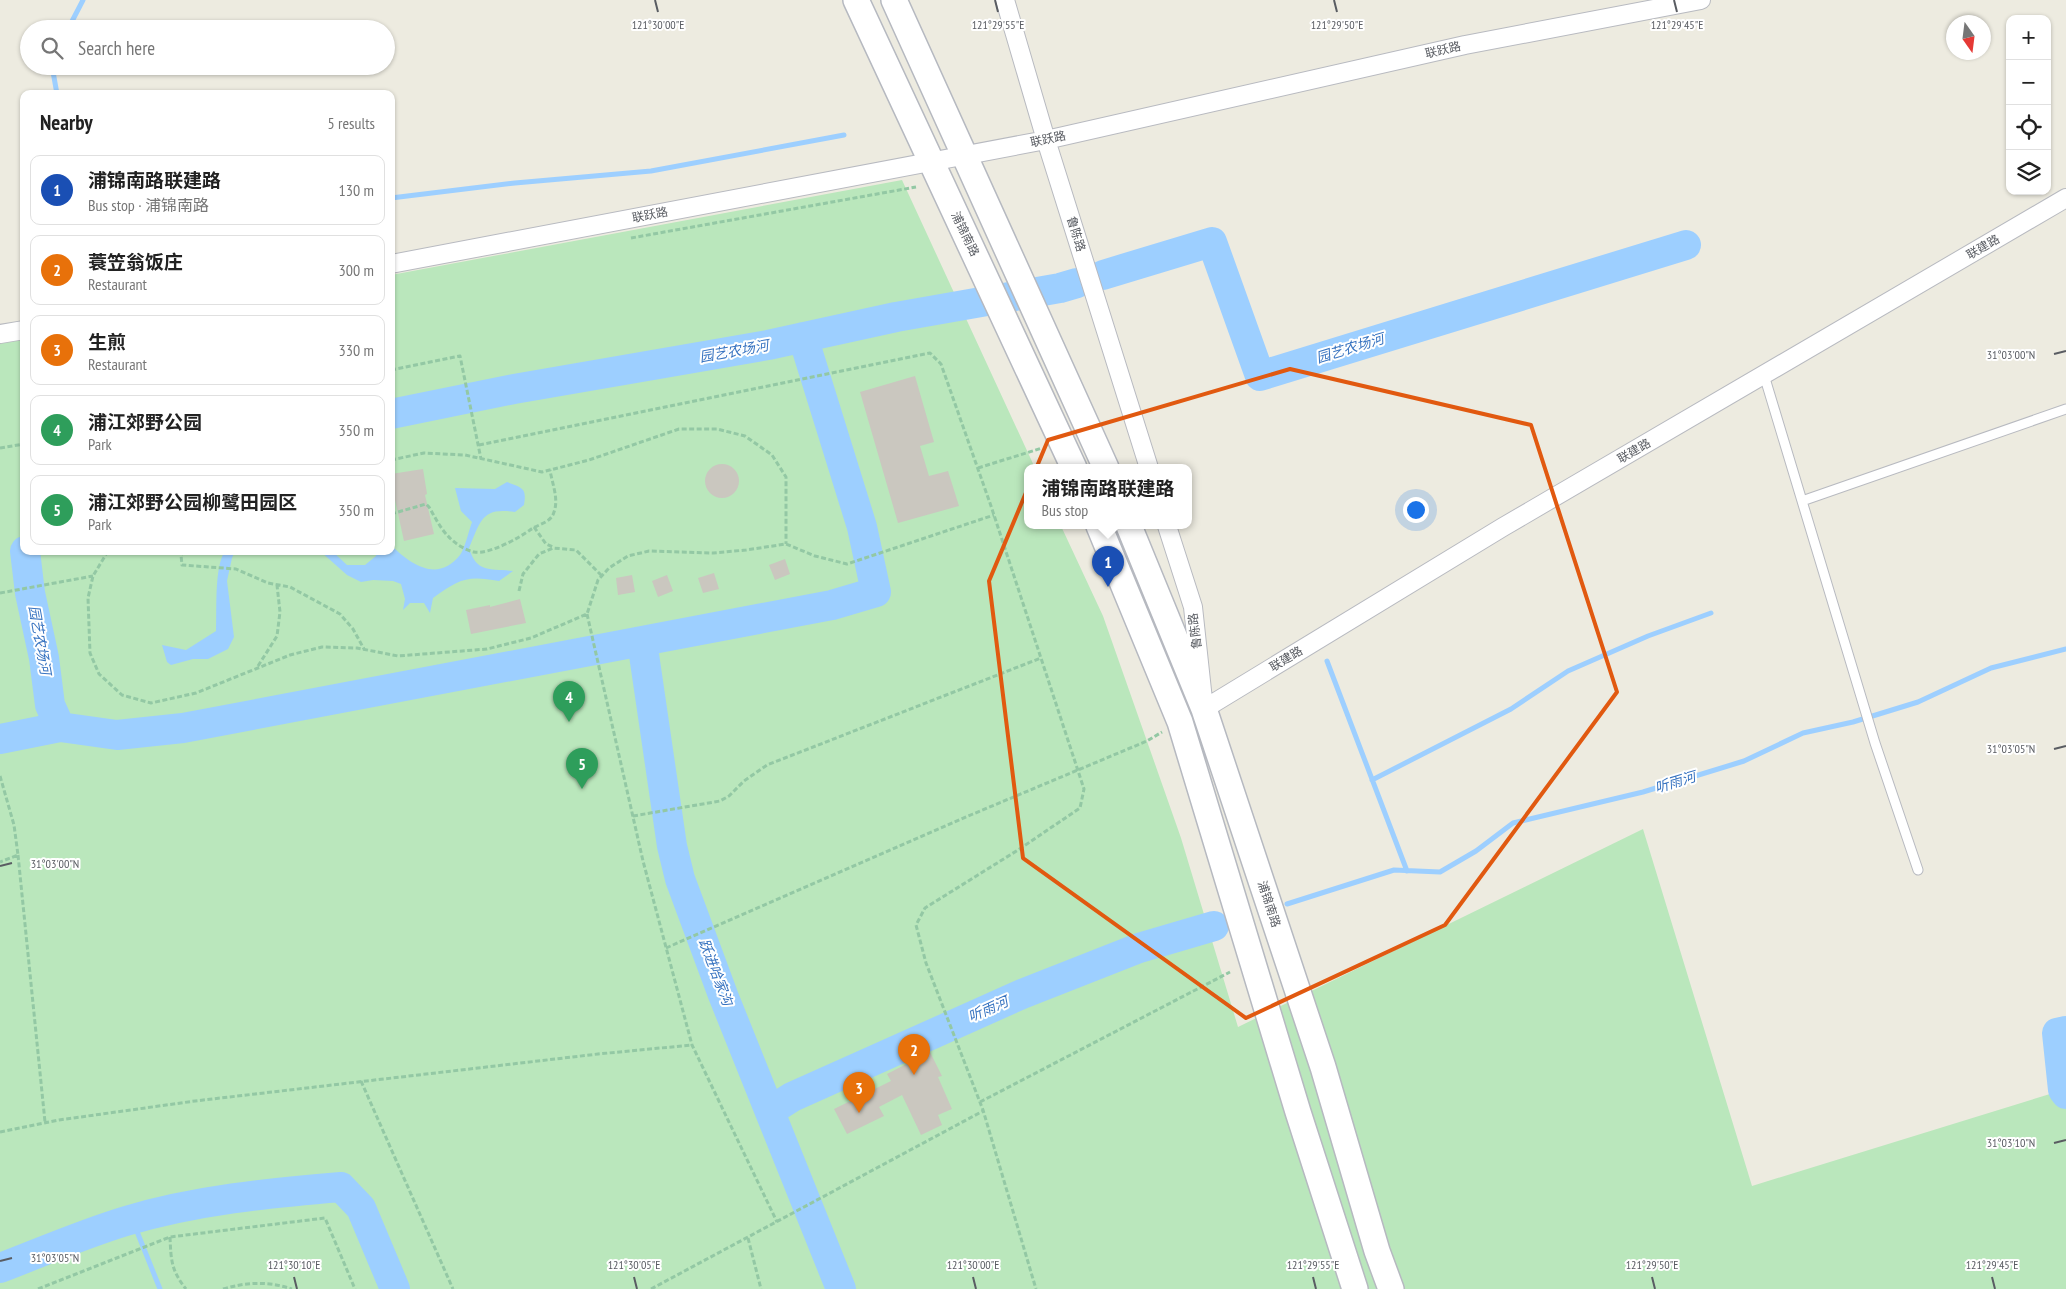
<!DOCTYPE html>
<meta charset="utf-8">
<style>
:root{--surface:#fff;--page:#f6f6f6;--text:#222;--muted:#767676;--line:#e0e0e0;--accent:#f33b1f}
body{margin:0;font-family:"PT Sans Narrow","Noto Sans SC",sans-serif;background:var(--page);color:var(--text)}
.controls{position:absolute;right:15px;top:15px;display:grid;overflow:hidden;border-radius:10px;box-shadow:0 1px 4px #0004}
.controls button{width:45px;height:45px;display:grid;place-items:center;padding:0;border:0;border-bottom:1px solid var(--line);background:var(--surface);color:var(--text);font:25px sans-serif}
.compass{position:absolute;left:1946px;top:15px;width:45px;height:45px;border-radius:50%;background:var(--surface);box-shadow:0 1px 4px #0004;rotate:166deg}
.you{position:absolute;left:1415px;top:509px;width:18px;height:18px;margin:-12px;border:4px solid #fff;border-radius:50%;background:#1a73e8;box-shadow:0 0 0 8px #1a73e833}
.badge{display:grid;place-items:center;width:32px;height:32px;border-radius:50%;background:var(--accent);color:#fff;font-size:16px;font-weight:700}
.pin{position:absolute;translate:-50% -41px;filter:drop-shadow(0 1px 2px #0008)}
.pin::after{content:'';position:absolute;top:26px;width:18px;height:15px;background:inherit;clip-path:polygon(0 0,100% 0,50% 100%)}
.popup{position:absolute;left:1024px;top:464px;width:168px;height:65px;box-sizing:border-box;display:grid;place-content:center;border-radius:10px;background:var(--surface);filter:drop-shadow(0 1px 4px #0005);font-size:16px;white-space:nowrap;color:var(--muted)}
.popup b{font-size:19px;color:var(--text)}
.popup::after{content:'';position:absolute;left:50%;top:100%;margin-left:-10px;border:10px solid transparent;border-top-color:var(--surface)}
.list{margin:0;padding:0;list-style:none}
h2{display:flex;justify-content:space-between;align-items:center;height:65px;margin:0;padding:0 20px;font-size:21px}
h2 small{font-size:16px;font-weight:400;color:var(--muted)}
.list li{display:grid;grid-template-columns:32px 1fr auto;gap:15px;align-items:center;box-sizing:border-box;height:70px;margin:0 10px 10px;padding:0 10px;border:1px solid var(--line);border-radius:10px}
.list b{display:block;font-size:19px;white-space:nowrap}
.list p{margin:0;font-size:16px;white-space:nowrap;color:var(--muted)}
.list em{font-size:16px;font-style:normal;color:var(--muted)}
.icon{flex:none;width:28px;height:28px;fill:none;stroke:currentColor;stroke-width:2;stroke-linecap:round;stroke-linejoin:round}
.map{position:relative;flex:none;width:2066px;height:1289px;overflow:hidden}
.search{position:absolute;background:var(--surface);box-shadow:0 1px 4px #0004;left:20px;top:20px;width:375px;height:55px;display:flex;align-items:center;gap:12px;box-sizing:border-box;padding:0 18px;border-radius:28px;color:var(--muted);font-size:19px}
.panel{position:absolute;background:var(--surface);box-shadow:0 1px 4px #0004;left:20px;top:90px;width:375px;height:465px;border-radius:10px}
.map>svg:first-child{display:block}
.green{fill:#bae7bc}
.water{fill:#9dcfff}
.lines{fill:none;stroke-linecap:round;stroke-linejoin:round}
.stream{stroke:#9dcfff;stroke-width:5}
.river{stroke:#9dcfff;stroke-width:30}
.building{fill:#cac7bf}
.service-casing{stroke:#b8bac0;stroke-width:11}
.minor-casing{stroke:#b8bac0;stroke-width:20}
.secondary-casing{stroke:#b6b9c0;stroke-width:28}
.path{stroke:#93c8a4;stroke-width:3;stroke-dasharray:5 2.5;stroke-linecap:butt}
.service{stroke:#fff;stroke-width:9}
.minor{stroke:#fff;stroke-width:18}
.secondary{stroke:#fff;stroke-width:25}
.marked{fill:none;stroke:#e15910;stroke-width:4;stroke-linejoin:round}
.ticks{fill:none;stroke:#595c62;stroke-width:2}
.labels{text-anchor:middle;stroke-width:4;stroke-linejoin:round;paint-order:stroke}
.street-label{font-size:12px;fill:#595c62;stroke:#fff}
.water-label{font-size:14px;font-style:italic;fill:#3773c0;stroke:#fff}
.ticks-label{font-size:12px;text-anchor:middle;fill:#595c62;stroke:#fff;stroke-width:4;stroke-linejoin:round;paint-order:stroke}
</style>
<div class="map">
<svg width="2066" height="1289" viewBox="0 0 2066 1289">
<rect width="100%" height="100%" fill="#edebe0"/>
<path class="green" d="M902,180L1035,468H1028V526H1061L1103,616L1181,838L1238,1027L1643,829L1752,1186L2063,1090L2066,1093V1289H0V343L24,339V551H391V275Z"/>
<path class="water" d="M507,482C522,488 527,487 524,505L515,512C482,507 481,520 469,548C477,574 490,568 513,571L499,581C467,575 459,579 433,598L430,613L424,603H410L403,610L405,599L401,584L393,581L373,580L361,582L347,575L320,551H332L347,565H365L376,556L377,551H391V545C411,565 438,583 460,555C465,548 469,530 472,522L461,511L455,488L495,489Z
M225,551H235L232,558L227,581L234,637L228,649L208,659H193L171,665L167,662L162,645L186,650L216,631C217,611 214,567 225,551Z"/>
<g class="lines">
<path class="stream" d="M68,29L83,0
M52,66L57,94
M391,198L515,183L651,171L844,135
M1327,661L1407,871
M1372,780L1511,709L1568,671L1648,636L1711,613
M1287,904L1394,870L1440,872L1476,851L1513,823L1643,792L1744,761L1803,733L1853,722L1918,702L1991,668L2066,649
M132,1219L160,1289"/>
<path class="river" d="M1103,275L1212,242L1260,376L1686,245
M391,414L514,389L768,345L896,317L1060,288L1077,283
M25,551L30,593L44,658L50,705L60,727
M642,641L672,846L680,879L723,995L841,1289
M0,739L60,727L117,735L183,728L832,605L876,592L862,527L803,337
M2066,1031L2057,1033L2063,1090L2066,1094
M770,1111L792,1097L1022,994L1139,948L1214,926
M0,1268C42,1252 83,1234 126,1221C196,1200 269,1193 341,1187L361,1208L395,1289"/>
</g>
<path class="building" d="M915,376L934,442L920,446L929,476L948,471L959,506L898,523L860,392Z
M705 481a17 17 0 1 1 34 0a17 17 0 1 1-34 0Z
M423,469L427,494L425,495L434,534L404,541L395,500L391,501V474Z
M785,559L790,574L775,580L769,565Z
M714,573L719,589L703,593L698,578Z
M632,575L635,592L618,595L616,578Z
M667,575L673,591L658,597L652,581Z
M520,599L526,623L471,634L466,610L490,605V607Z
M930,1052L942,1076L938,1077L952,1109L938,1115L942,1125L921,1135L902,1095L879,1107L884,1116L847,1134L834,1109L891,1081L887,1074Z"/>
<g class="lines">
<defs>
<path id="service" d="M1764,375L1875,743L1918,870
M1802,501L2066,409"/>
<path id="minor" d="M1005,0L1046,140L1149,468
M391,264L1046,140L1465,45L1701,0
M0,334L24,330
M1167,526L1193,607L1204,709L1503,527L2066,198"/>
<path id="secondary" d="M856,0L1074,468
M894,0L1106,468
M1099,526L1180,722L1298,1112L1355,1289
M1129,526L1204,709L1323,1067L1377,1251L1391,1289"/>
</defs>
<use href="#service" class="service-casing"/>
<use href="#minor" class="minor-casing"/>
<use href="#secondary" class="secondary-casing"/>
<path class="path" d="M631,238L916,187
M391,370L460,356L481,459
M479,445L930,353L941,364L991,506L1084,789L1080,808L1018,850L925,908L916,925L926,963L983,1110L1036,1289
M0,448L24,444
M391,460L424,453L465,455L542,472L589,460L679,429H717L745,436L772,455L786,477V544
M978,468L1042,448
M391,514L426,504L429,507C435,517 440,528 448,536C454,543 465,550 474,552C488,555 519,538 530,530C538,524 551,523 554,512C559,499 552,483 550,470
M534,527L546,544L553,547
M108,551L93,576L88,598L90,653L99,674L122,695L151,703L196,693L290,655L322,647L357,648L398,656L487,649L531,638L587,614L598,580L609,568L628,556L649,551L713,553L746,550L786,544L815,556L847,564L994,515
M185,551L181,555L182,565L236,569L268,583L290,587L340,614L353,629L364,649
M519,591L523,574L539,554L553,548L576,550L602,576
M0,593L93,576
M587,614L643,861L692,1045L777,1222
M258,666L277,636L280,612L277,585
M0,776L14,825L18,855L0,862
M633,816L720,801L729,796L744,781L767,765L1041,658
M18,855L45,1122
M666,948L973,814L1147,741L1162,732
M361,1081L453,1289
M980,1102L1230,972
M0,1132L59,1120L195,1101L598,1054L692,1045
M170,1237C171,1260 171,1270 186,1289
M748,1238L761,1289
M38,1289L170,1237L325,1218L355,1289
M223,1289C247,1282 268,1281 292,1289
M651,1289L983,1111"/>
<use href="#service" class="service"/>
<use href="#minor" class="minor"/>
<use href="#secondary" class="secondary"/>
</g>
<path class="marked" d="M1290,369L1531,425L1617,692L1445,925L1246,1018L1023,858L989,581L1048,440Z"/>
<path class="ticks" d="M655,0L658,12M995,0L998,12M1334,0L1337,12M1674,0L1677,12M2054,354L2066,351M2054,749L2066,746M0,866L12,863M2054,1143L2066,1140M0,1261L12,1258M294,1277L297,1289M634,1277L637,1289M973,1277L976,1289M1313,1277L1316,1289M1652,1277L1655,1289M1992,1277L1995,1289"/>
<g class="labels">
<g class="street-label">
<text transform="translate(1443 50) rotate(-13)" y="4">联跃路</text>
<text transform="translate(1048 139) rotate(-12)" y="4">联跃路</text>
<text transform="translate(650 215) rotate(-11)" y="4">联跃路</text>
<text transform="translate(965 234) rotate(64)" y="4">浦锦南路</text>
<text transform="translate(1076 234) rotate(73)" y="4">鲁陈路</text>
<text transform="translate(1983 247) rotate(-30)" y="4">联建路</text>
<text transform="translate(1634 451) rotate(-30)" y="4">联建路</text>
<text transform="translate(1195 631) rotate(-97)" y="4">鲁陈路</text>
<text transform="translate(1286 659) rotate(-31)" y="4">联建路</text>
<text transform="translate(1269 904) rotate(72)" y="4">浦锦南路</text>
</g>
<g class="water-label">
<text transform="translate(1350 348) rotate(-17)" y="5">园艺农场河</text>
<text transform="translate(734 351) rotate(-10)" y="5">园艺农场河</text>
<text transform="translate(40 640) rotate(80)" y="5">园艺农场河</text>
<text transform="translate(1675 782) rotate(-17)" y="5">听雨河</text>
<text transform="translate(716 972) rotate(69)" y="5">跃进哈家沟</text>
<text transform="translate(988 1009) rotate(-24)" y="5">听雨河</text>
</g>
</g>
<g class="ticks-label">
<text x="658" y="29">121°30'00"E</text>
<text x="998" y="29">121°29'55"E</text>
<text x="1337" y="29">121°29'50"E</text>
<text x="1677" y="29">121°29'45"E</text>
<text x="2011" y="359">31°03'00"N</text>
<text x="2011" y="753">31°03'05"N</text>
<text x="55" y="868">31°03'00"N</text>
<text x="2011" y="1147">31°03'10"N</text>
<text x="55" y="1262">31°03'05"N</text>
<text x="294" y="1269">121°30'10"E</text>
<text x="634" y="1269">121°30'05"E</text>
<text x="973" y="1269">121°30'00"E</text>
<text x="1313" y="1269">121°29'55"E</text>
<text x="1652" y="1269">121°29'50"E</text>
<text x="1992" y="1269">121°29'45"E</text>
</g>
</svg>
<div class="controls">
<button>+</button>
<button>−</button>
<button><svg class="icon" aria-label="locate" viewBox="0 0 24 24"><circle cx="12" cy="12" r="6"/><path d="M12 2v4M12 18v4M2 12h4M18 12h4"/></svg></button>
<button><svg class="icon" aria-label="layers" viewBox="0 0 24 24"><path d="M12 4l9 5-9 5-9-5zM3 14l9 5 9-5"/></svg></button>
</div>
<svg class="compass" viewBox="-18 -18 36 36"><path d="M0-13l5 13h-10z" fill="#e53935"/><path d="M0 13l5-13h-10z" fill="#767676"/></svg>
<div class="you"></div>
<div class="pin badge" style="left:1108px;top:587px;background:#1a4fb4">1</div>
<div class="popup"><b>浦锦南路联建路</b>Bus stop</div>
<div class="pin badge" style="left:914px;top:1075px;background:#e8710a">2</div>
<div class="pin badge" style="left:859px;top:1113px;background:#e8710a">3</div>
<div class="pin badge" style="left:569px;top:722px;background:#2e9e5b">4</div>
<div class="pin badge" style="left:582px;top:789px;background:#2e9e5b">5</div>
<div class="search"><svg class="icon" aria-label="search" viewBox="0 0 24 24"><circle cx="10" cy="10" r="6"/><path d="M15 15l6 6"/></svg>Search here</div>
<section class="panel">
<h2>Nearby<small>5 results</small></h2>
<ul class="list">
<li><span class="badge" style="background:#1a4fb4">1</span><div><b>浦锦南路联建路</b><p>Bus stop · 浦锦南路</p></div><em>130 m</em></li>
<li><span class="badge" style="background:#e8710a">2</span><div><b>蓑笠翁饭庄</b><p>Restaurant</p></div><em>300 m</em></li>
<li><span class="badge" style="background:#e8710a">3</span><div><b>生煎</b><p>Restaurant</p></div><em>330 m</em></li>
<li><span class="badge" style="background:#2e9e5b">4</span><div><b>浦江郊野公园</b><p>Park</p></div><em>350 m</em></li>
<li><span class="badge" style="background:#2e9e5b">5</span><div><b>浦江郊野公园柳鹭田园区</b><p>Park</p></div><em>350 m</em></li>
</ul>
</section>
</div>
